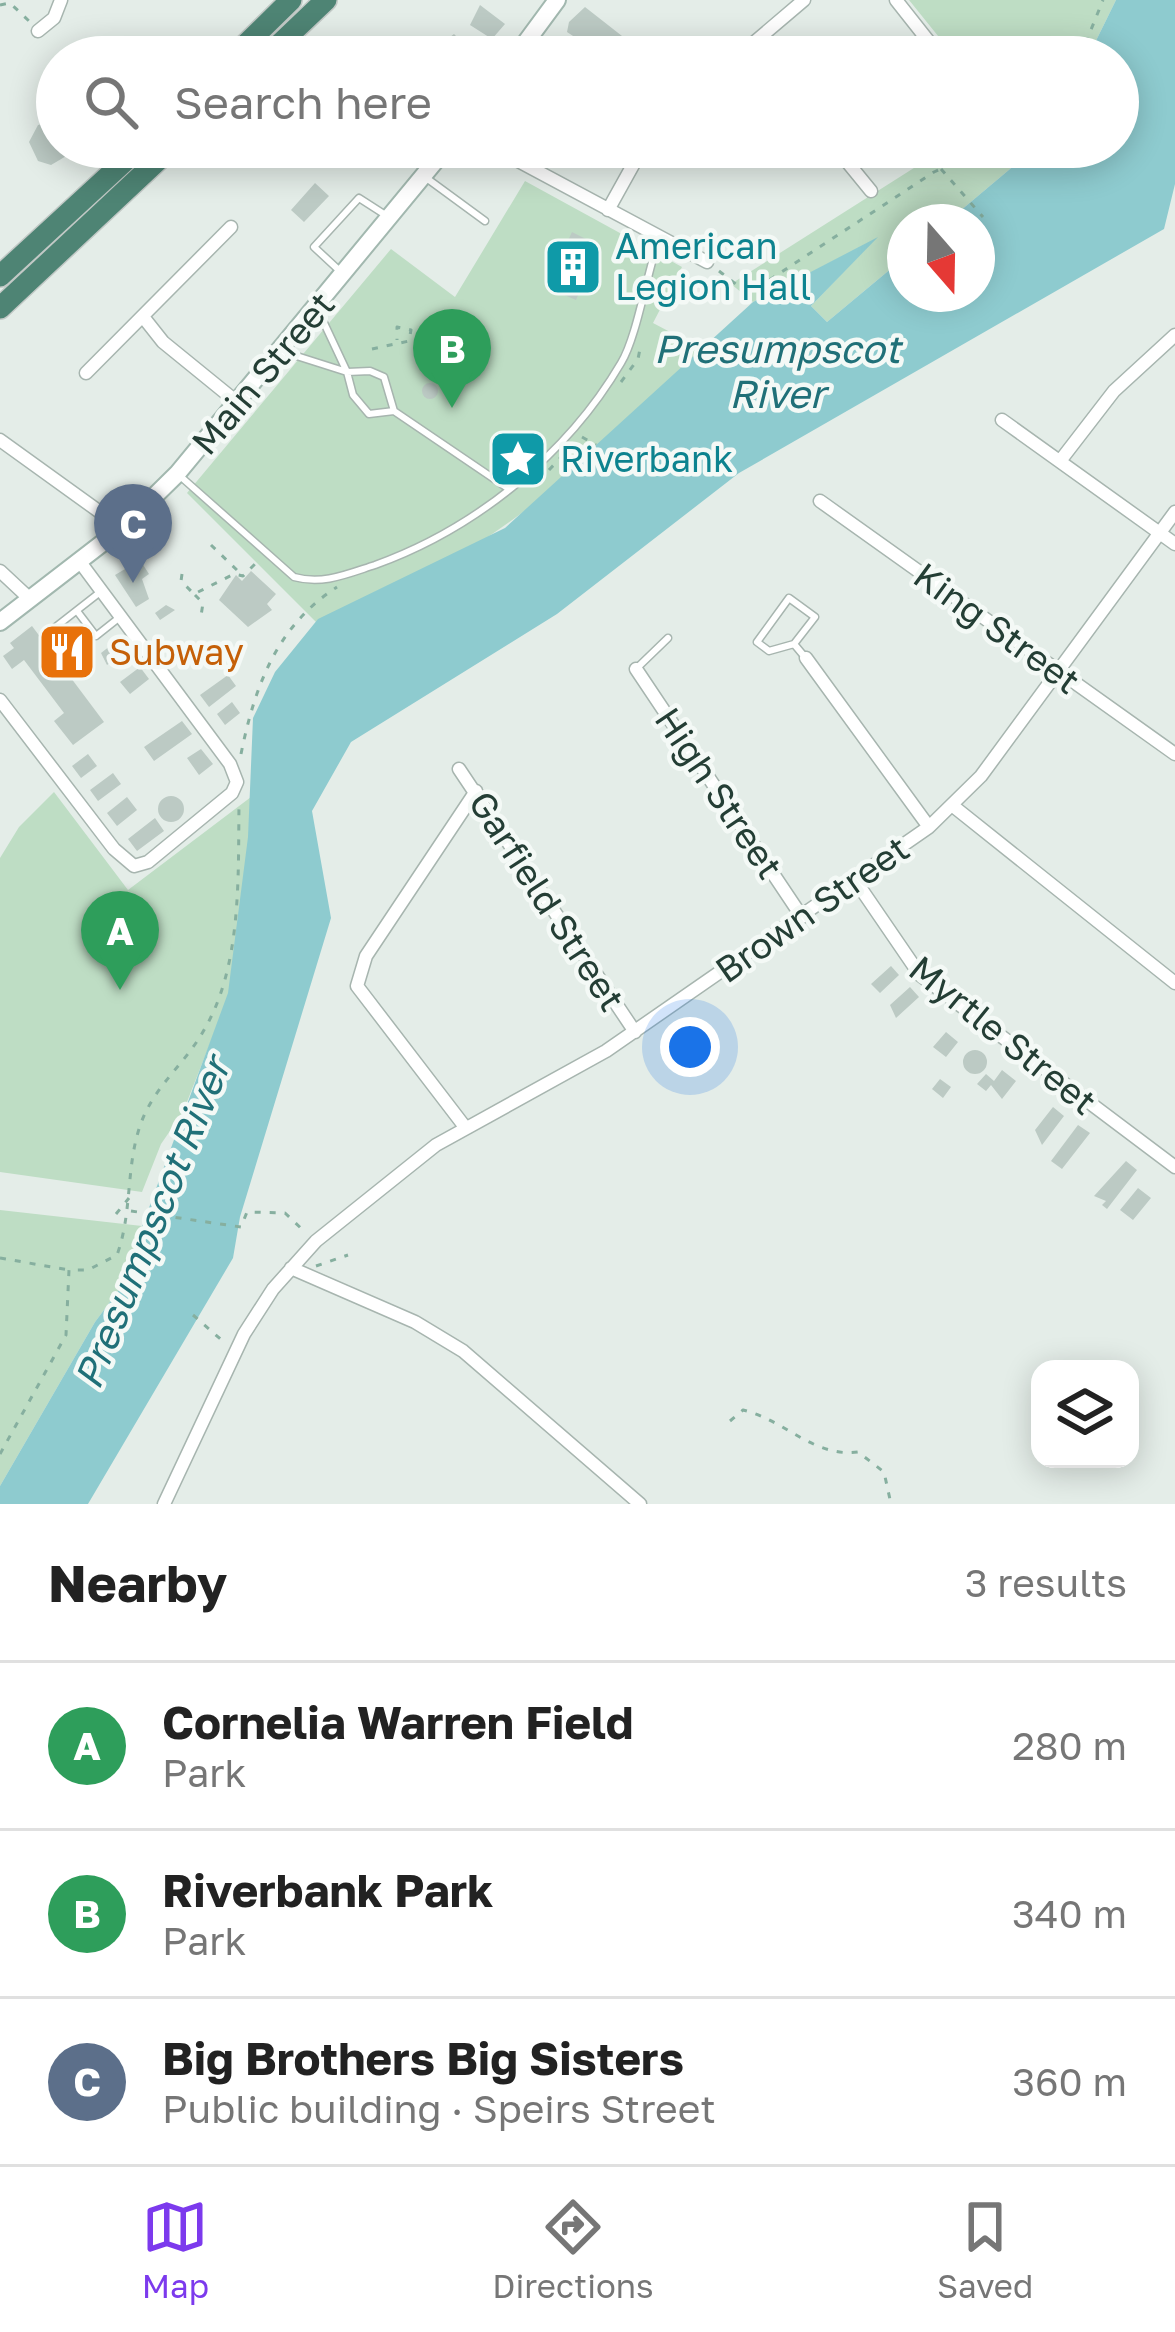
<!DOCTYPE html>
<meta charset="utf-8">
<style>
:root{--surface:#fff;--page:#f2f2f2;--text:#222;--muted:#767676;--line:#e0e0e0;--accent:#7c3aed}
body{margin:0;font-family:"Golos Text",sans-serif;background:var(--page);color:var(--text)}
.controls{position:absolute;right:36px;bottom:36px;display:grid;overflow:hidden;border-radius:24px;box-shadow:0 6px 30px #0003}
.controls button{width:108px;height:108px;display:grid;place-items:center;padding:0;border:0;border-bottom:3px solid var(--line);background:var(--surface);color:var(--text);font:60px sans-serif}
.compass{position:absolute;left:887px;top:204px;width:108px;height:108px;border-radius:50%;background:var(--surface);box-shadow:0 6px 30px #0003;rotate:160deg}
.you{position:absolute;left:690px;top:1047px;width:42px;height:42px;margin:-30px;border:9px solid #fff;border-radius:50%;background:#1a73e8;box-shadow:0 0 0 18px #1a73e833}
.badge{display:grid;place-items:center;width:78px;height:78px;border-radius:50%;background:var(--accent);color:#fff;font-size:39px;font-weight:700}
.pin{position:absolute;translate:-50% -99px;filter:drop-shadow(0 3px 6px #0008)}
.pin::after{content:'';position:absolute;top:63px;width:42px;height:36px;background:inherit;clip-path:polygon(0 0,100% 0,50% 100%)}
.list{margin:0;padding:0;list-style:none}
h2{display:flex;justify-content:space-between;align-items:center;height:156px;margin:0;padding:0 48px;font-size:51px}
h2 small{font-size:39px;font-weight:400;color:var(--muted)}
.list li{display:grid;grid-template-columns:78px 1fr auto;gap:36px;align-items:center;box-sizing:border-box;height:168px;padding:0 48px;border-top:3px solid var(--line)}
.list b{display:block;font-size:45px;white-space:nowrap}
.list p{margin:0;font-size:39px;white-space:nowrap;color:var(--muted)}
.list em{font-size:39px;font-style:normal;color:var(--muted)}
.icon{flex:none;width:66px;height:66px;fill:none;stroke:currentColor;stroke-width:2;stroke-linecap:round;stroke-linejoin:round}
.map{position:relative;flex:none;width:1175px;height:1504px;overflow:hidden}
.search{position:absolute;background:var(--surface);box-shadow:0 6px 30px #0003;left:36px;right:36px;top:36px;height:132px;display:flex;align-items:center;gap:30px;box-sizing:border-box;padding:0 42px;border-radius:66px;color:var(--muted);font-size:45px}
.sheet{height:660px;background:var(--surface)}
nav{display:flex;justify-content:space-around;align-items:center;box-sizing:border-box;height:168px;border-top:3px solid var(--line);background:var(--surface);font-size:33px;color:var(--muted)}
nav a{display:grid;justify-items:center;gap:6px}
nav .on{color:var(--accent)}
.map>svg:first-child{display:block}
.green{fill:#beddc4}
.water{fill:#8ecbcf}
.building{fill:#bccac4}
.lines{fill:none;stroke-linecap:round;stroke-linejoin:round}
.service-casing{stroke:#a7b5af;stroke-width:9}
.minor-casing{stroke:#a7b5af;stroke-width:15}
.secondary-casing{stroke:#a2b8af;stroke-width:20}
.trunk-casing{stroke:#c2c9c6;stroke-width:24}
.path{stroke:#86af9f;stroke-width:3;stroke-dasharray:6 9;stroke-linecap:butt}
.service{stroke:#fff;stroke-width:6}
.minor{stroke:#fff;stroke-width:12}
.secondary{stroke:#fff;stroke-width:16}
.trunk{stroke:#4e8474;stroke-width:21}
.labels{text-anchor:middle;stroke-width:9;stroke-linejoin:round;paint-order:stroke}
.culture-label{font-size:36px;fill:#0d838f;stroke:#f4f9f6;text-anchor:start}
.street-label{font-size:36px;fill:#243e35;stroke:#f4f9f6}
.food-label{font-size:36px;fill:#c56008;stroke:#f4f9f6;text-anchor:start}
.water-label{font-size:39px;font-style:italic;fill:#207078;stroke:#f4f9f6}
</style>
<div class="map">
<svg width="1175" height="1504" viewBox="0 0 1175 1504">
<rect width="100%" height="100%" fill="#e4ede8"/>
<path class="green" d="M909,0H1116L1088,57H955Z
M947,147H1036L947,222H905V257L827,322L811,306L874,240L753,302L731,284Z
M525,181L682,267L653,323L710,353C633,420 560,491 474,546C421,580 369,581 324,630L187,493L391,249L455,297Z
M54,792L128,890L251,797L253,934L183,1112L161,1144L142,1192L0,1172V858L19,827Z
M0,1210L142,1226L133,1271L95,1322L0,1486Z"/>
<path class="water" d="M1116,0H1175V184L1164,229L739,473L557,614L351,742L312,811L331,918L240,1217L233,1258L88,1504H0V1486L95,1322L133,1271L139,1235L228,993L248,837L253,718L275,672L318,619L505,528L753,302L878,237L811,306L827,322L905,257V294H977V222H947L1036,147H1118V57H1088Z"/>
<path class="building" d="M480,5L505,24L492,39L470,25Z
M585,7L622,36L605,57L567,32L569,22Z
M454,34L477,57H452L443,50L438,57H423L440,37L445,41Z
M56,109L57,147H78L75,157L68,155L51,165L38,161L29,142L38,125L52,122Z
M315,183L329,196L304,222L291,210Z
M572,232L600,246L576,300L546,287Z
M422 391a8 8 0 1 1 16 0a8 8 0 1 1-16 0Z
M140,560L149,574L142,579L149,599L136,607L115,575Z
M251,571L276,594L267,604L272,610L248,627L219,600L236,575L242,581Z
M166,605L175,610L160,620L155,613Z
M32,626L104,722L73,745L54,721L64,713L24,660L12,669L3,656L14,648L10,643Z
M66,633L85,659L69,672L49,645Z
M119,639L127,650L107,665L101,653Z
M140,667L149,679L130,694L120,682Z
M228,675L236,686L209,707L200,695Z
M232,702L240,713L225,725L217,714Z
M182,721L192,734L154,761L144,747Z
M201,749L213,764L199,775L187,758Z
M88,754L97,766L81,778L72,766Z
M113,773L121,784L98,801L90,790Z
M158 809a13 13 0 1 1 26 0a13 13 0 1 1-26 0Z
M127,797L137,810L117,826L107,813Z
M155,818L164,831L137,851L128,839Z
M891,966L899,975L880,993L871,984Z
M910,987L919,997L896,1018L890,1005Z
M946,1032L958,1042L946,1057L933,1047Z
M963 1062a12 12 0 1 1 24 0a12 12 0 1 1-24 0Z
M1002,1070L1016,1081L1002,1099L991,1085L986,1091L977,1084L986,1074L994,1081Z
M940,1079L951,1087L943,1098L932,1089Z
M1053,1107L1064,1116L1042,1145L1035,1130Z
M1078,1125L1090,1133L1062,1169L1051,1161Z
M1126,1161L1137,1170L1107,1209L1102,1205L1106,1201L1094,1196Z
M1138,1188L1151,1198L1133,1220L1120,1210Z"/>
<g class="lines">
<defs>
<path id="service" d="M425,177L485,221
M342,273L314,247L359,198L387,216
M317,308L347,372L370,371L384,377L394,411
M284,352L347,372L353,395L369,414L394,411L509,489
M180,476L294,577C323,585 347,574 375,565C475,529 567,455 621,363C637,337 647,272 659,239
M77,611L96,636L120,617
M44,636L99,593
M794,644L769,651L757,642L789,598L815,617L794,644L804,656
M638,667L668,638"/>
<path id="minor" d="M896,0L941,57
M38,31L54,18L61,0
M737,57L804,0
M492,147L707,262
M835,147L871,191
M608,210L643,147
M144,318L163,342L238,403
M86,373L231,227
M1002,420L1175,544
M0,440L122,528
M1060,461L1114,391L1175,335
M820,501L1175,754
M0,571L30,599
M806,658L929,827
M636,669L802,917
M0,700L114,849L134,866L148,862L232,793L237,782L230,764L80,562
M459,769L635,1032
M953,806L1175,983
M855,880L920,975L1175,1167
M465,1127L357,986L366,956L476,791
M291,1268L415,1322L463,1351L640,1504
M164,1504L244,1334L273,1289L316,1241L436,1145L606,1051L929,827L981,776L1175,512"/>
<path id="secondary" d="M515,57L557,0
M0,622L122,528L177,474L447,147"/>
<path id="trunk" d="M233,57L291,0
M266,57L326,0
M0,276L140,147
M0,308L172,147"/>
</defs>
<use href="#service" class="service-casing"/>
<use href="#minor" class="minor-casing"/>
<use href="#secondary" class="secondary-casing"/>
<use href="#trunk" class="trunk-casing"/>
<path class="path" d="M0,5L10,3L29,21
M1080,57L1103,0
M941,169L983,217
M719,271L742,289L754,290L934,172L988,147
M372,349L409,341L411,330L397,327V340
M621,382L638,359L641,344
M582,437L596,445
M549,470L563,455
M211,545L238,571
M182,574L181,581L194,594L234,574L243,576L260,559
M195,595L203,603L201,616
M241,754C255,685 277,626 337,587
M131,1211L241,1227L247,1212L285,1213L305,1232
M116,1214L129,1198
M0,1258L69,1270
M316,1266L348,1255
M193,1315L225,1343
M730,1421L743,1410C785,1420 814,1458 858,1452L884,1472L891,1504
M0,1454L66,1335L69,1270H88L117,1255C132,1214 126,1170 139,1129C152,1087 184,1066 204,1030C242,966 238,877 239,805"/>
<use href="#service" class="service"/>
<use href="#minor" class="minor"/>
<use href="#secondary" class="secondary"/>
<use href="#trunk" class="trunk"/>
</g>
<defs>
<symbol id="building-square" viewBox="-11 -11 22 22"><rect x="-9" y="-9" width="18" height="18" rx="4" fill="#0f9aa8" stroke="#f4f9f6"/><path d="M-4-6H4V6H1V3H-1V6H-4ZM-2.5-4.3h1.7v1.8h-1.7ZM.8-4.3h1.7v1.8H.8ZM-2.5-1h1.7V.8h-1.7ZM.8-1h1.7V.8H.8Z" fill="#fff"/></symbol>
<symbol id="sight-square" viewBox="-11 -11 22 22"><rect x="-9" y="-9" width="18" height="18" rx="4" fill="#0f9aa8" stroke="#f4f9f6"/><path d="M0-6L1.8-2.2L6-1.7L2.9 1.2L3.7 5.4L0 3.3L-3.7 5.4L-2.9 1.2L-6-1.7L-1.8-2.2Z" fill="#fff"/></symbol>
<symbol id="restaurant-square" viewBox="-11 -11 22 22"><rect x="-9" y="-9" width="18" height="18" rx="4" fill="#e8710a" stroke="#f4f9f6"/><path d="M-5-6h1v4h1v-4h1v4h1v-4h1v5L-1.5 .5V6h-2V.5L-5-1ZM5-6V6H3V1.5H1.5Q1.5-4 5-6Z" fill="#fff"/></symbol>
</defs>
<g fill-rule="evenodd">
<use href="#building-square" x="540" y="234" width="66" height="66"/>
<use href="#sight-square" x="485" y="426" width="66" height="66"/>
<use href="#restaurant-square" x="34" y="619" width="66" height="66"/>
</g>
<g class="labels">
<g class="culture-label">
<text x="615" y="259">American<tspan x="615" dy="41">Legion Hall</tspan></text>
<text x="560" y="472">Riverbank</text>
</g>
<g class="street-label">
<text transform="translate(263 373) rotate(-50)" y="13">Main Street</text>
<text transform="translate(997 628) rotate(36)" y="13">King Street</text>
<text transform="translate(719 793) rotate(56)" y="13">High Street</text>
<text transform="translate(547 901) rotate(57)" y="13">Garfield Street</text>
<text transform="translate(812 909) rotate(-35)" y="13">Brown Street</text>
<text transform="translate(1003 1035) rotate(39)" y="13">Myrtle Street</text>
</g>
<g class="food-label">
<text x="109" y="665">Subway</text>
</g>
<g class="water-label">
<text x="777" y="363">Presumpscot<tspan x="777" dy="45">River</tspan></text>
<text transform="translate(152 1223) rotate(-68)" y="14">Presumpscot River</text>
</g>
</g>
</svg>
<div class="controls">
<button><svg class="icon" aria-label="layers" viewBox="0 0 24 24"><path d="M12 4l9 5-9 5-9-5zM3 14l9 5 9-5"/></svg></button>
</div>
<svg class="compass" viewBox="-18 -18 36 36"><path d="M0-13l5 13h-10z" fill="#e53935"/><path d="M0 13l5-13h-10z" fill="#767676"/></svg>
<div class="you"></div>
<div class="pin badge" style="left:120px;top:990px;background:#2e9e5b">A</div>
<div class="pin badge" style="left:452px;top:408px;background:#2e9e5b">B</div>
<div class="pin badge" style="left:133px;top:583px;background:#5c6f8a">C</div>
<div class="search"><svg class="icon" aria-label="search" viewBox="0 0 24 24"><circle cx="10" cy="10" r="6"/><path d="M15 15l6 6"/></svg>Search here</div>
</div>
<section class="sheet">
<h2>Nearby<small>3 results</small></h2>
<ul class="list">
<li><span class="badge" style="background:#2e9e5b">A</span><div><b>Cornelia Warren Field</b><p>Park</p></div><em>280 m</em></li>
<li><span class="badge" style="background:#2e9e5b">B</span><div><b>Riverbank Park</b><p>Park</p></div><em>340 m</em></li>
<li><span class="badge" style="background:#5c6f8a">C</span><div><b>Big Brothers Big Sisters</b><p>Public building · Speirs Street</p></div><em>360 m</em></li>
</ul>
</section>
<nav>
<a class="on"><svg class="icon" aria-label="map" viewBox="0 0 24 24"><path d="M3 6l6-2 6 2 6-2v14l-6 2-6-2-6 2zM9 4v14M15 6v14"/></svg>Map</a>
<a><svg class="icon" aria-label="directions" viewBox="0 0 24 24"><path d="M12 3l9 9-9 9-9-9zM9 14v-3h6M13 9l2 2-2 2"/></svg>Directions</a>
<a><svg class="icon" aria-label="saved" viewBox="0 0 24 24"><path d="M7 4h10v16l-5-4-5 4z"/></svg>Saved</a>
</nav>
